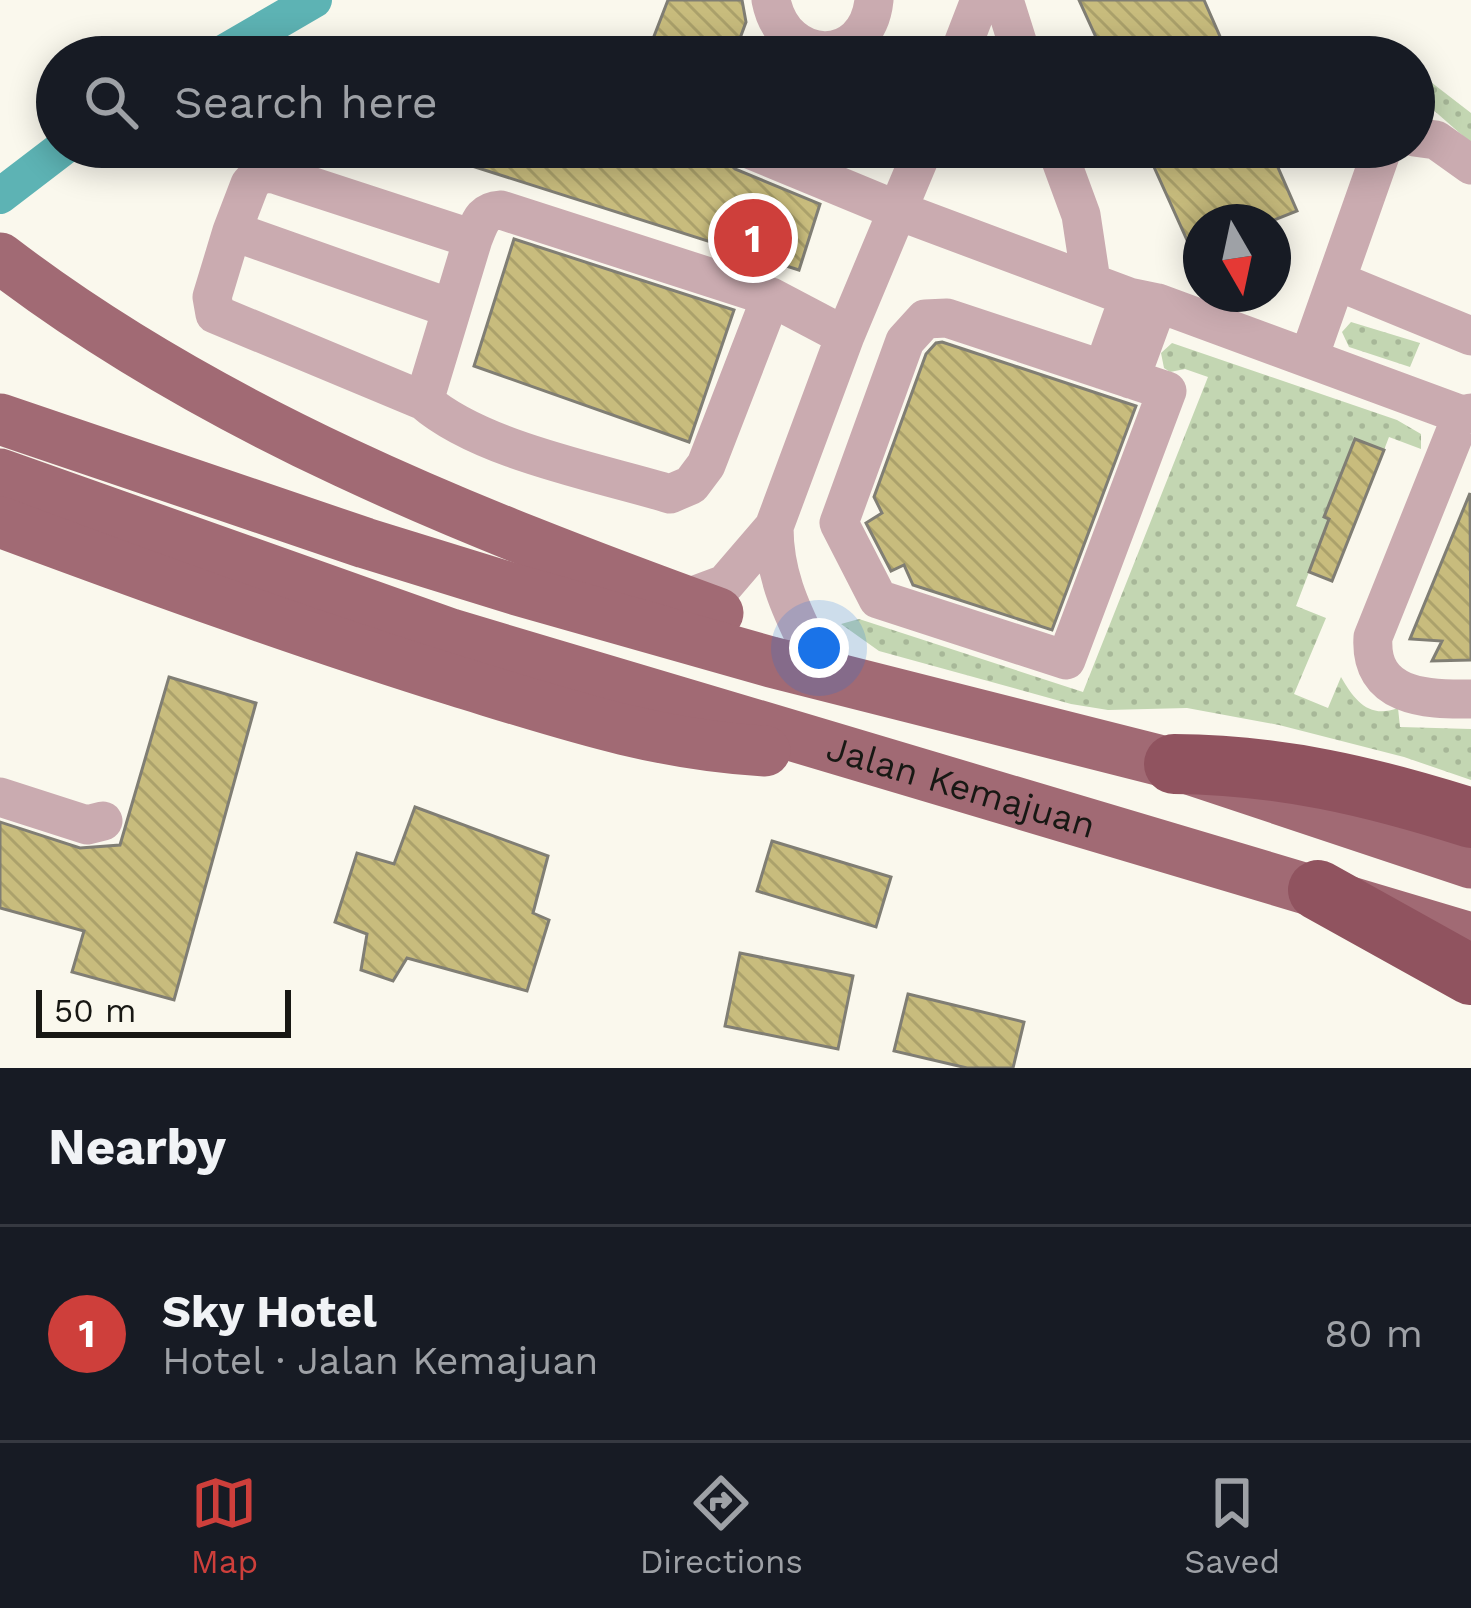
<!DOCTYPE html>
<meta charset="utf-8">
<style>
:root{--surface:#171b24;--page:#20242c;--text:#f1f3f6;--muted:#9ea1a6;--line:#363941;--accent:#ce3f3b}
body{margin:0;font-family:"Work Sans",sans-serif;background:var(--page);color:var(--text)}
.compass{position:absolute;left:1183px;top:204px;width:108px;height:108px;border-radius:50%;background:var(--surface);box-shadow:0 6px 30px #0003;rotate:171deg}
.scale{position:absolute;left:36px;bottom:30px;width:255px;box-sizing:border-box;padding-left:12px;border:6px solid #181814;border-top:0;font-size:33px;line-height:42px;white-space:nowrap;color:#181814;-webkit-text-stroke:9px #faf8ed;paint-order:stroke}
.you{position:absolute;left:819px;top:648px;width:42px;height:42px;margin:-30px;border:9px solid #fff;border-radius:50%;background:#1a73e8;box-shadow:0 0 0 18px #1a73e833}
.badge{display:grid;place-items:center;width:78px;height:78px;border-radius:50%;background:var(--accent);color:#fff;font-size:39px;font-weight:700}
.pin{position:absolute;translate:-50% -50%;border:6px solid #fff;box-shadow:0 3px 12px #0006}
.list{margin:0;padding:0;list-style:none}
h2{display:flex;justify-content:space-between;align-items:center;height:156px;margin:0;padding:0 48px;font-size:51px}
h2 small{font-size:39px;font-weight:400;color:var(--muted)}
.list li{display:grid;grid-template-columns:78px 1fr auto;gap:36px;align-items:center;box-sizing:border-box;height:216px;padding:0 48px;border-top:3px solid var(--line)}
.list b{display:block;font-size:45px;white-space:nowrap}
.list p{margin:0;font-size:39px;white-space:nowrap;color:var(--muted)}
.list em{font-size:39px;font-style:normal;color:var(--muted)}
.icon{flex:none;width:66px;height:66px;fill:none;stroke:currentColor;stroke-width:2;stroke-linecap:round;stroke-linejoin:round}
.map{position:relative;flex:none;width:1471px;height:1068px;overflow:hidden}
.search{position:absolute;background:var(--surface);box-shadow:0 6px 30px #0003;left:36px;right:36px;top:36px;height:132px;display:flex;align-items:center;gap:30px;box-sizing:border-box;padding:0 42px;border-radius:66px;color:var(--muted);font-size:45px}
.sheet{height:372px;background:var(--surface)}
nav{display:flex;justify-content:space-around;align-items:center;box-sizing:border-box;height:168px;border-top:3px solid var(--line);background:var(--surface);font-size:33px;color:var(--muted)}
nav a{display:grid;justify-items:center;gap:6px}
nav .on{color:var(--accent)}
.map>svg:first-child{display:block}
.grass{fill:url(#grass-dots)}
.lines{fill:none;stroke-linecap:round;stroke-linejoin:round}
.canal{stroke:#5db3b4;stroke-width:36}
.building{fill:url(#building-back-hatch);stroke:#807e74;stroke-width:3}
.minor{stroke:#caabb0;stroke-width:39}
.major{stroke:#a16a74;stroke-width:51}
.highway{stroke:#90535f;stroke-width:60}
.labels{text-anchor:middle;stroke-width:9;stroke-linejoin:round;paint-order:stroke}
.street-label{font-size:36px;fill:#181814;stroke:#faf8ed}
</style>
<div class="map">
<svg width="1471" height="1068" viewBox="0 0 1471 1068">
<defs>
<pattern id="grass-dots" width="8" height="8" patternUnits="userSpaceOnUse" patternTransform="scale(3)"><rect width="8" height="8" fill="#c3d6b2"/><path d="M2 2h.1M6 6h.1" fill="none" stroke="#a7b798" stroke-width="1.8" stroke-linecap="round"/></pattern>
<pattern id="building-back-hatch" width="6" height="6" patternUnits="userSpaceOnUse" patternTransform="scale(3)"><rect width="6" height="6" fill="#c8bc7d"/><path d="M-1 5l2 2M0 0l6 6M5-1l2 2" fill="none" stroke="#aba16b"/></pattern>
</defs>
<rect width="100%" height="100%" fill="#faf8ed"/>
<path class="grass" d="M1414,69L1471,113V143L1414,93Z
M1351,322L1420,343L1410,367L1349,347L1342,332Z
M1172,343L1397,420L1421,434V449L1389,437L1384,450L1354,440L1324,517L1353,529L1342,554L1319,546L1296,606L1326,618L1294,694L1328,708L1341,677C1355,701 1369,719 1398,708L1400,727L1471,729V780L1404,757L1279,725L1187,708L1108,710L1071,704L879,651L841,624L859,619L1083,692L1208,377L1185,369L1170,372L1164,368L1161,353Z"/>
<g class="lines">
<path class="canal" d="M216,57L314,0
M0,196L64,147"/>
</g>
<path class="building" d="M668,0H742L746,22L733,57H646Z
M1079,0H1204L1229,57H1105Z
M432,147H693L723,157L735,169L820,204L799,270L431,153Z
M1145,147H1269L1297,211L1269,222H1201V271Z
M514,239L734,310L689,442L474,366Z
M942,342L1136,406L1052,630L913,585L904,565L891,571L866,523L882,513L874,497L926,354L936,343Z
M1355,439L1384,450L1332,581L1309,572L1329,519L1324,517Z
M1470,493L1471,660L1432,661L1442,641L1410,639Z
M169,677L256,703L174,1000L72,972L84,931L0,908V822L80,848L120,845Z
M415,807L548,856L533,913L549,920L527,991L407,958L393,981L361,970L367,934L335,922L357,853L394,864Z
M772,841L891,877L876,927L757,891Z
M740,953L853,976L838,1049L725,1026Z
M908,994L1024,1022L1013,1068H967L894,1051Z"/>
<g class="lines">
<path class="minor" d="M771,0C784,67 867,68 874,0
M1004,0L1022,57
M958,57L980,0
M1414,137L1436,140L1471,165
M744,147L899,211L1129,297L1158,303L1462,415L1471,413
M1056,147L1081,215L1091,281
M232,231L250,184L260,173L274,174L473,239
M1337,281L1471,336
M771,297L706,465L691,485L670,494C597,472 480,450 424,401L473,239C480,222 482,211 501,210L771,297L845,336
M947,318L1167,391L1066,660L878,599L839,523L905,341L925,319Z
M1309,357L1383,147
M1103,370L1129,297
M1130,379L1158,303
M424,401L215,314L212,297L232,231L450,308
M1462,415L1373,637C1369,697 1425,700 1471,699
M682,600L725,584L774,527
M809,646C789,606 774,572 774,527L845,336L924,147
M0,797L87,825L103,821"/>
<g class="major">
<path d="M0,258C213,421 468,522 718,613"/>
<path d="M0,419L365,543L517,590L771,662L1174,764L1471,863"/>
<path id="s1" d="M0,474L451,634L1471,938"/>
<path d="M0,522C151,578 302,633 456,681C561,713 654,745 765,751"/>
</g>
<path class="highway" d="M1174,764C1281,765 1370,786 1471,818
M1318,890L1471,975"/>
</g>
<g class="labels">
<g class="street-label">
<text dy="13" stroke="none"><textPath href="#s1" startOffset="1011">Jalan Kemajuan</textPath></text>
</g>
</g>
</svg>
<svg class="compass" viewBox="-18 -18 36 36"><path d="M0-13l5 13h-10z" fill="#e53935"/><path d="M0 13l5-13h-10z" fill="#9ea1a6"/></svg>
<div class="scale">50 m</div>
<div class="you"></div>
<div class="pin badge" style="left:753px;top:238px">1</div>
<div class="search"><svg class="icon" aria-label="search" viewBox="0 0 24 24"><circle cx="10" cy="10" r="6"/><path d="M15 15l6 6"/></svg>Search here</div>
</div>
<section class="sheet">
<h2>Nearby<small></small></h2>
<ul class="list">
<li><span class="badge">1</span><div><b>Sky Hotel</b><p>Hotel · Jalan Kemajuan</p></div><em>80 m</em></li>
</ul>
</section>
<nav>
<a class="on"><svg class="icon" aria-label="map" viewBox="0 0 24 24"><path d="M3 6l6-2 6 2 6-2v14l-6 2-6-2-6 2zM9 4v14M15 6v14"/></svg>Map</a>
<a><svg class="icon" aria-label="directions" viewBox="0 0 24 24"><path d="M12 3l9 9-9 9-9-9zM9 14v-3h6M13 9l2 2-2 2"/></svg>Directions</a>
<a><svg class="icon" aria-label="saved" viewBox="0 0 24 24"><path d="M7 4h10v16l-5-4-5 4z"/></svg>Saved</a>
</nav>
